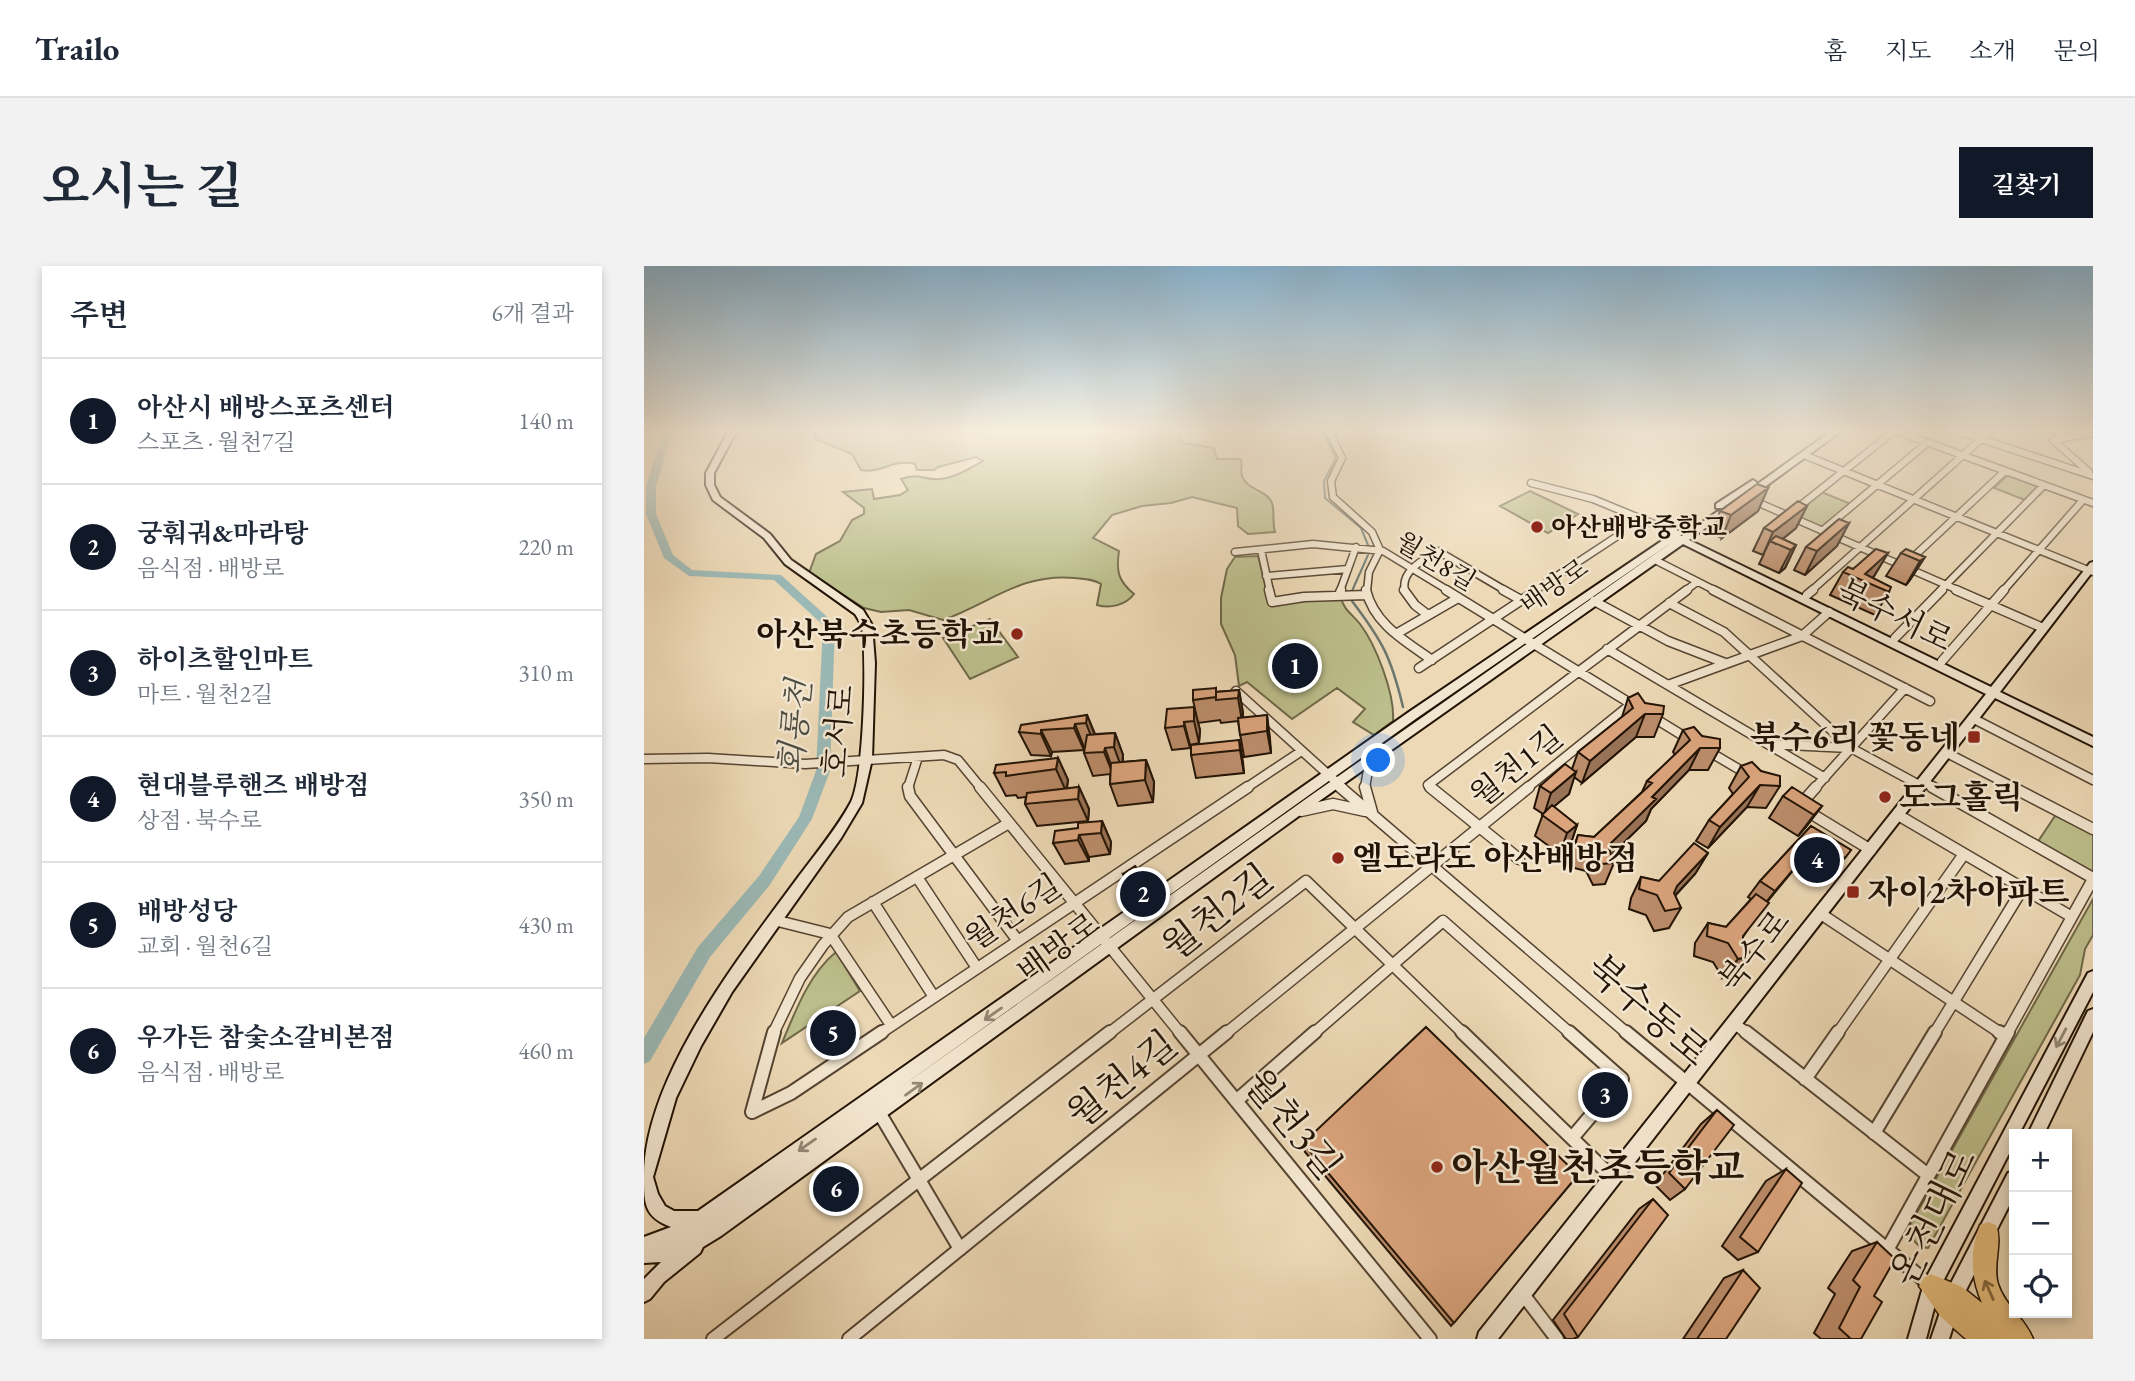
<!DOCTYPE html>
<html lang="ko">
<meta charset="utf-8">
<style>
:root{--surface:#fff;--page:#f2f2f3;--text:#1f2937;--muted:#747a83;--line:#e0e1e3;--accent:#111827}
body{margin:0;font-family:"EB Garamond","Noto Serif KR",serif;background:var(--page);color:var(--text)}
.controls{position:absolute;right:21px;bottom:21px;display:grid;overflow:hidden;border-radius:0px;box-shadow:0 4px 10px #0003}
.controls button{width:63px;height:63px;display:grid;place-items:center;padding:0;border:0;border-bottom:2px solid var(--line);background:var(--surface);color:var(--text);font:35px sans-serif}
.you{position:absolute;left:735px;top:495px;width:24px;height:24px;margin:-18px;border:5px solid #fff;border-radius:50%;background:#1a73e8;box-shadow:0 0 0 10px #1a73e833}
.badge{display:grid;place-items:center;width:46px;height:46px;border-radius:50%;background:var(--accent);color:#fff;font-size:23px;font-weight:700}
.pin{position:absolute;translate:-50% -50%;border:4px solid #fff;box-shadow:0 2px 7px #0006}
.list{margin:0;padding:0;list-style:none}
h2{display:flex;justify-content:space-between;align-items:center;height:91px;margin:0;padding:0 28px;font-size:30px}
h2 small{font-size:23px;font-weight:400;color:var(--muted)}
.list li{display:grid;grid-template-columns:46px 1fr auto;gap:21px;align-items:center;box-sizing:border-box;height:126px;padding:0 28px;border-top:2px solid var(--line)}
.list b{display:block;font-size:26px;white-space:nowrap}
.list p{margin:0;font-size:23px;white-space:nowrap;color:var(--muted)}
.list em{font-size:23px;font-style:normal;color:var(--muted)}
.icon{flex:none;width:38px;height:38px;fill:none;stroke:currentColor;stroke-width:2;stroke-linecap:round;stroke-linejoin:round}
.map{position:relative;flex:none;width:1449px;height:1073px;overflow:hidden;border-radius:0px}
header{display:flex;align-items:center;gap:42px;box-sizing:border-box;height:98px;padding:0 35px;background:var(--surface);border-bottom:2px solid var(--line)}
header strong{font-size:33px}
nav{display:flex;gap:38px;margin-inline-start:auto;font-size:24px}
.intro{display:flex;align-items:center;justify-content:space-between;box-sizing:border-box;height:168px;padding:0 42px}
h1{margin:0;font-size:49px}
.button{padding:18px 32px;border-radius:0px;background:var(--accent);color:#fff;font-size:24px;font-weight:700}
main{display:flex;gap:42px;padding:0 42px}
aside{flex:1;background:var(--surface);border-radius:0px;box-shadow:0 4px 10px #0003}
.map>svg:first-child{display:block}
.green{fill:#bcbe8b;stroke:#6f6848;stroke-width:2}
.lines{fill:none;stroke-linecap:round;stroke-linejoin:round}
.stream-far1{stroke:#6b776f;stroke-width:2}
.stream{stroke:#6b776f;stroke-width:2.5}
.river{fill:#9bb9b6;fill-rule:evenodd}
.street-far3-casing{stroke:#554431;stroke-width:9}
.street-far2-casing{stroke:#554431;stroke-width:11}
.street-far1-casing{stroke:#554431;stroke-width:13}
.street-casing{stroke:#554431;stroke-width:16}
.secondary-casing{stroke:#221305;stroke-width:4}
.highway-casing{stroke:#221305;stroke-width:3}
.street-far3{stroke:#f3e6d0;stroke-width:6}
.street-far2{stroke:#f3e6d0;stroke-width:8}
.street-far1{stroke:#f3e6d0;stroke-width:10}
.street{stroke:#f3e6d0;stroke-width:12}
.secondary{fill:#f3e6d0;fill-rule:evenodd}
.highway{fill:#e6bc7b;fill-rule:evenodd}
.wall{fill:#bc8d6b;stroke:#221305;stroke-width:2}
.shaded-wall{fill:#997357;stroke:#221305;stroke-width:2}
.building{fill:#dba47c;stroke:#221305;stroke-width:2}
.oneway{stroke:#958775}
.oneway2{stroke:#846840}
.poi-dot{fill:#8f2418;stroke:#f3e6d0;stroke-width:2.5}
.labels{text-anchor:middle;stroke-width:5;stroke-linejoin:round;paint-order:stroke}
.far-poi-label{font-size:26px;font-weight:bold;fill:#221305;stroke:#f3e6d0;text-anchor:start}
.far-street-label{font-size:26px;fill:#221305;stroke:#f3e6d0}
.street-label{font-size:32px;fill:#221305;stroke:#f3e6d0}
.poi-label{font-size:32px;font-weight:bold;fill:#221305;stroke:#f3e6d0;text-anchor:start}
.water-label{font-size:33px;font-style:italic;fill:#4c4d43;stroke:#f3e6d0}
.near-street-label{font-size:38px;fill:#221305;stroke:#f3e6d0}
.near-poi-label{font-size:38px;font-weight:bold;fill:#221305;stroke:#f3e6d0;text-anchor:start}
</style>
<header>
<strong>Trailo</strong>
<nav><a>홈</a><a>지도</a><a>소개</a><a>문의</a></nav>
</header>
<div class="intro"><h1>오시는 길</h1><a class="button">길찾기</a></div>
<main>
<aside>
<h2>주변<small>6개 결과</small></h2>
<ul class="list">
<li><span class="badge">1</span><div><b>아산시 배방스포츠센터</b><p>스포츠 · 월천7길</p></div><em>140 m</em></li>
<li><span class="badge">2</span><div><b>궁훠궈&amp;마라탕</b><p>음식점 · 배방로</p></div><em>220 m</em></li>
<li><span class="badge">3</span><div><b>하이츠할인마트</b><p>마트 · 월천2길</p></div><em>310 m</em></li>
<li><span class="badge">4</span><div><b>현대블루핸즈 배방점</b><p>상점 · 북수로</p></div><em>350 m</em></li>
<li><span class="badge">5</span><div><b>배방성당</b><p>교회 · 월천6길</p></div><em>430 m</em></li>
<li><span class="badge">6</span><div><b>우가든 참숯소갈비본점</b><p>음식점 · 배방로</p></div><em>460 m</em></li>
</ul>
</aside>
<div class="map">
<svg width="1449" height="1073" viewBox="0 0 1449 1073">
<rect width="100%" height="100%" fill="#edd9b6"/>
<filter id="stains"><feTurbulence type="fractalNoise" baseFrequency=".00286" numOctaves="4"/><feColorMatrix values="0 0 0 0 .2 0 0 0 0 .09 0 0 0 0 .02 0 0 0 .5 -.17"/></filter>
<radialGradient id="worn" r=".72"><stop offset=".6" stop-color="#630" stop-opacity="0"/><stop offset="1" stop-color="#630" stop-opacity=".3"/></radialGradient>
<path class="green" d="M171,166H537L535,171L539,177L570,182L573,193H597C599,200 596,205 598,210C603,224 623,224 628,237C631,246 628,257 631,266L604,268L594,260L593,242L548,231L527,237L498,240L468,249L449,272L475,285C472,305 474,315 490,328C482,339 466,343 453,339L457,318C449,313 441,313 431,312C376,307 347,337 299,354L265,344L237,346L220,342L165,307L172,288L196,275L208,254L220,248V242L199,226L228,223L230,233L256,229L264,224L257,213C277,206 280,215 296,213C310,212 327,202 339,195L332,191L294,201L290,204H273L271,198C251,192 236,208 217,204L208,188L171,173Z
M1365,208L1396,219L1381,234L1350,222Z
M886,225L934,248L904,267L856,240Z
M1175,225L1207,238L1176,265L1143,250Z
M614,290L626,338L697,332C700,344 708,348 716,358C732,379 751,428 749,455L730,469L709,456L721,443L693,422L648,453L603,416L595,420L591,389L577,358V332L583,303L591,291Z
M346,353L374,391L326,413L299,372Z
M1413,547L1449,566V606L1393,577Z
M1449,633V669L1441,683L1436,709L1284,982L1276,981L1262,966Z
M192,686L216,725L138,777C151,746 165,708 192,686Z"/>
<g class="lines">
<path class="stream-far1" d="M679,166L692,192L680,215L681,232L717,262L724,279
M708,325L724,289"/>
<path class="stream" d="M708,335C739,376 747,391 759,441"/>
<path class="river" d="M19,166H28L12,220V248L29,289L48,304L137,309L191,358L186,505L168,553L125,620L66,691L6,795L0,798V772L54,681L115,610L155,551L172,505L179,359L130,314L45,310L20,292L2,248V220Z"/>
<defs>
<path id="street-far3" d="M685,166L698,192L687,215L689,231L728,266L736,284L725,306L723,325
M1255,166L1449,237
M1316,166L1449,210
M1160,189L1449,306
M1445,206L1409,174L1449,167
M887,217L949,233L1034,268
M1106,233L1316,325
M1152,243L1249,166
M1178,265L1283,177
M617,284L626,325
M591,286L669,278L739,285L805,325
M1011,294L1072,325
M1265,295L1361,205
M622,310L704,303
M696,325L712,281
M761,325C756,305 779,294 794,285L862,325
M890,325L975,269
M1041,325L1053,316
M1167,325L1345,166
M1296,325L1400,219
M1359,325L1439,234"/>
<path id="street-far2" d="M625,324L628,336L660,331L722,329
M722,324C730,358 761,375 788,394
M760,324L771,339L784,349
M802,324L989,439
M859,324L877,334
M1069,324L1286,435
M1312,324L1399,362
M695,329L697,324
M1163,329L1169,324
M950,335L1024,375L1081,397
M1025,337L1080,366L1207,482L1277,520
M752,368L814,332
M1251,372L1298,324
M963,383L1181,512
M1298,395L1360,324
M775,402L893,324
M1024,419L1158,370L1185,346
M592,425L699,522
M1007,450L1046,474
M1330,453L1449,514
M1125,478L1205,482
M1064,485L1103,508
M1303,487L1371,522
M0,493L64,492L161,498L300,489L314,494L337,522
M1280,516L1291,522
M264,522L274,491
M602,522L656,486
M721,522L724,504L731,490
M788,522L784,519L1043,324
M883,522L987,438
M1171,522L1261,422"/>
<path id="street-far1" d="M264,521L266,530L374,675
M336,521L537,768
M696,521L984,768
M721,521L728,546
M786,521L875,593
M1288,521L1449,612
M1368,521L1449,563
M1157,538L1172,521
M657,545L689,538L721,545
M1163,545L1227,584
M1254,549L1428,651
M273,611L333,702
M229,636L290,731
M1177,648L1358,768
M130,654L186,668L247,759
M1091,758L1104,768
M129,768L156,712L179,679L204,651L365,557
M235,768L604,521
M464,768L662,615L820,768
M581,768L885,521
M669,768L799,655L927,768
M1193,768L1320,588
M1290,768L1379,622
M1363,768L1449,613"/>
<path id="street" d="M536,766L786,1073
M818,766L969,912
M925,766L978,813L928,872
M982,766L1286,1019
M1102,766L1284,909
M1355,766L1361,770
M1161,813L1194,766
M592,835L671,766
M108,846L147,827L238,766
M108,846L130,766
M236,848L316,983
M1230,867L1291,766
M1243,984L1364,766
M878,1027L913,1073
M69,1073L466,766
M205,1073L583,766"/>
<path id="secondary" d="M84,166H92L70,207V219L76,231L126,268L147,294L219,344L228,359L231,397L228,493L218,537L197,572L88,726L57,780L32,832L9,911L14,928L21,940L30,945H54L765,446L1028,268L1038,270L1086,237L1093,239L1045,274L1347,421L1446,297L1449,296V305L1356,426L1449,471V480L1351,432L854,1073H833L835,1066L1342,428L1039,278L674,536L77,970L59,981L56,987L20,1016L6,1033L0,1036V1013L17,996L0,997V971L27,961C0,951 0,937 0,911C0,810 97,689 155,610C173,586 193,562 207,536C220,509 223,394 218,362C217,357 214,353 211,348L141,298L120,272L69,234L62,219V207ZM1031,274L666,530L247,828L773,452Z
M1186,166H1196L1107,231H1101V227Z
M1109,214L1113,217L1112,219L1078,242H1072V238Z
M1449,705V726L1375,868H1370V878L1295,1023L1282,1073H1264L1281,1014L1444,707Z
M1449,743V766L1400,868H1384L1444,745Z
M1370,905V930L1318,1032L1305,1073H1287L1304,1023L1364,907Z"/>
<path id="highway" d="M1344,956L1352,959C1359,977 1348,999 1354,1018C1361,1040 1381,1052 1389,1073H1322L1297,1051L1275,1020L1279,1012L1287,1008L1318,1021L1338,1037C1327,1011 1325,985 1336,959Z"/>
</defs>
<use href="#street-far3" class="street-far3-casing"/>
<use href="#street-far2" class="street-far2-casing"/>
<use href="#street-far1" class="street-far1-casing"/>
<use href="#street" class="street-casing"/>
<use href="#secondary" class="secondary-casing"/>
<use href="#highway" class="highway-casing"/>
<use href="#street-far3" class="street-far3"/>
<use href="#street-far2" class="street-far2"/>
<use href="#street-far1" class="street-far1"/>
<use href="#street" class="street"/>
<use href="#secondary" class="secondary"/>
<use href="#highway" class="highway"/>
</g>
<path class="wall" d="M1124,222L1114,245L1078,272L1068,268L1076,245Z
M1163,240L1152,262L1139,273L1152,279L1141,302L1135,307L1115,298L1120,288L1119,289L1109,285L1120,262Z
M1205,257L1193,280L1161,309L1150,304L1162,281Z
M1244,287L1229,312L1245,326L1231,349L1186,329L1199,306L1209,303Z
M1257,287L1281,291L1266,314L1262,319L1242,310Z
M572,422V426L595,424L599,447V452L623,449L627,487L600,491L594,455L577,457L576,454L554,457L549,434Z
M984,432L1001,437L1019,448L1010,471H992L938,517L930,511L925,528L909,541L933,559L926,580L916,588L891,570L899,548L890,542L896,520L928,503L934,486L978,451Z
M550,441L556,464L555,477L546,479V482L528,484L521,462Z
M443,449L451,468L471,467L479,489V496L502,494L510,516L509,536L474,540L466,518V508L449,510L440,487V481V484L408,486L407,490L387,489L375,466Z
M1039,464L1058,470L1076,482L1064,504H1045L1007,543L1002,555L967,589L970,597L961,618L949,619L942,605L923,600L934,569L950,571L998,526L1003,515L1031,489L1029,486Z
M595,474L600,507L552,512L547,489Z
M414,492L424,514L423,523L435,521L445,543L444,555L393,560L381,538L382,531L374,532L372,529L362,530L350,507Z
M1097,500L1117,505L1136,520L1122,542L1103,541L1064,582L1052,575L1065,554L1089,528L1085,522Z
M1139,530L1178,540L1154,570L1125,552Z
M458,555L467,576L466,588L445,591V595L421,598L409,577L434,562Z
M1167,560L1207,584L1187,609L1160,591L1123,635L1099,671L1093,708L1079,712L1069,696L1050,690L1051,677L1064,657L1082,661L1107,633L1104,631L1116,615Z
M1064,587L1051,608L1031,630L1037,642L1025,662L1010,665L1002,649L985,643L987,632L997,611L1015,615Z
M479,608L503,614L506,621L494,629L482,615Z
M1073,844L1041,923L1026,934L1011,919L1057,858Z
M659,877L934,909L807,1060L661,886Z
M1142,903L1114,986L1094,994L1078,980L1122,915Z
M1009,933L934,1071L929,1073H922L909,1054L995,943Z
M1233,976L1230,1030L1217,1073H1177L1170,1067L1191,1028L1184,1022L1208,985Z
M1099,1004L1082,1073H1039L1080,1012Z"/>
<path class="shaded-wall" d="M1124,222L1114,245L1078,272L1087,249Z
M1163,240L1152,262L1132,278L1126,275L1119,289L1129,266Z
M1205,257L1193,280L1161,309L1173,285Z
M1152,279L1141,302L1135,307L1147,284Z
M1244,287L1230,310L1224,316L1221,308Z
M1281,291L1266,314L1262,319L1276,295Z
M595,424L599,447L598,455L594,432Z
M550,441L556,464L555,477L550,455Z
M1001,448L992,471L938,517L946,495Z
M443,449L452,472L451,480L442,457Z
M623,449L626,472L627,487L623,465Z
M540,456L546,479V482L540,460Z
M431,458L440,481V484L430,462Z
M397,464L408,486L407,490L397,468Z
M471,467L479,489L478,503L470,481Z
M595,474L599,496L600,507L596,484Z
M461,482L469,504V508L460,486Z
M1056,482L1045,504L1007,543L1002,555L957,599L966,578L1008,531Z
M414,492L424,514L422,525L412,503Z
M502,494L510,516L509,536L501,514Z
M932,506L925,528L900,549L907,527Z
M1116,519L1103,541L1064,582L1076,561Z
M435,521L445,543L444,555L434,533Z
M1178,540L1162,561L1154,570L1170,549Z
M458,555L467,576L466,588L457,567Z
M933,559L926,580L916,588L923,567Z
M435,569L445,591V595L434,574Z
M1174,574L1160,591L1119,641L1131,625Z
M1064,587L1051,608L1021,640L1033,620Z
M503,614L506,621L494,629L491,622Z
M1108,690L1093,708L1079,712L1094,693Z"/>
<path class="building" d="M1113,218L1124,222L1087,249L1076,245Z
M1154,235L1163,240L1129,266L1120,262Z
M1195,253L1205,257L1173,285L1162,281Z
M1132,270L1152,279L1147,284L1126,275Z
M1232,283L1244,287L1221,308L1247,321L1245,326L1199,306L1204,301L1209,303Z
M1262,283L1281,291L1276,295L1257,287Z
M572,422V431L549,434V424Z
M595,424L594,432L572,434V426Z
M994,427L1001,437L1020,440L1019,448H1001L946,495L934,486L989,442L984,432Z
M550,441V455L540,456V460L521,462L523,443Z
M443,449L442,457L431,458L430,462L397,464V468L375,466L377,459Z
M623,449V465L596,469L594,452Z
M1050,461L1058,470L1076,473V482H1056L1008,531L1012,533L966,578L965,583L970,597L957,598L950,584L931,579L934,569L950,571L1008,517L1003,515L1046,474L1039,464Z
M471,467L470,481L461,482L460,486L440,487L443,469Z
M595,474L596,484L547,489V479Z
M414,492L412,503L362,510V506L350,507L352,499Z
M502,494L501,514L466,518L467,497Z
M1108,496L1117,505L1136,510V520L1116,519L1076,561L1065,554L1105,511L1097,500Z
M921,498L932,506L907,527L896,520Z
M435,521L434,533L381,538L383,527Z
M1148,521L1178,540L1170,549L1139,530Z
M908,539L933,559L923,567L898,549Z
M458,555L457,567L435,569L434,574L409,577L411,565L434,562V557Z
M1167,560L1207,584L1201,592L1174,574L1131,625L1116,615Z
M1050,577L1064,587L1033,620L1030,627L1037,642L1021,645L1013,629L995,623L997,611L1015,615Z
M491,600L503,614L491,622L479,608Z
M1112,628L1125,637L1099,670V675L1108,690L1094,693L1084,677L1063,670L1064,657L1082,661Z
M782,761L934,909L810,1057L659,877Z
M1073,844L1090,859L1041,923L1025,907Z
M1142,903L1158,917L1114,986L1096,971Z
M1009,933L1024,949L934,1071L920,1048Z
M1233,976L1251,993L1230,1030L1238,1036L1217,1073H1207L1195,1062L1216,1021L1209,1014Z
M1099,1004L1116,1022L1082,1073H1053Z"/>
<defs><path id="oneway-shaft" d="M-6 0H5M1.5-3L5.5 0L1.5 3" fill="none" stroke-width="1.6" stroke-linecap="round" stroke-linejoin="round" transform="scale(1.75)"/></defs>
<g class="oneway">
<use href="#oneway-shaft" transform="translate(349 748) rotate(145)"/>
<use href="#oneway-shaft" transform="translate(1417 772) rotate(118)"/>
<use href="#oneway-shaft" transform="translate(270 823) rotate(-36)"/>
<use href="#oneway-shaft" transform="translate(163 879) rotate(145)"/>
</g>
<use class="oneway2" href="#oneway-shaft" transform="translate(1345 1024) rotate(-114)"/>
<linearGradient id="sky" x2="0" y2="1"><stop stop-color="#89b6d4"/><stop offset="0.52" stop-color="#f7eede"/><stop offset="1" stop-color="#f7eede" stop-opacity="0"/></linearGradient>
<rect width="1449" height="317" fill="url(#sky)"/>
<g class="poi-dot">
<circle cx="893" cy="261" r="7"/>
<circle cx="373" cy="368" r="7"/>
<rect x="1323" y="464" width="14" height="14" rx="3.5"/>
<circle cx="1241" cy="531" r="7"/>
<circle cx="694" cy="592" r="7"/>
<rect x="1202" y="619" width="14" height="14" rx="3.5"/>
<circle cx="793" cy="901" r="7"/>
</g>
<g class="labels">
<g class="far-poi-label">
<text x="907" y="270">아산배방중학교</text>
</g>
<g class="far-street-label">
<text transform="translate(792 295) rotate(31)" y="9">월천8길</text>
<text transform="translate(910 320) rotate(-35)" y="9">배방로</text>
</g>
<g class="street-label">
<text transform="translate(1251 349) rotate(26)" y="11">북수서로</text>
<text transform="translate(194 465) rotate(-85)" y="11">호서로</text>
<text transform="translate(872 500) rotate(-39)" y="11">월천1길</text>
<text transform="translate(369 646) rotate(-34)" y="11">월천6길</text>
<text transform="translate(414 681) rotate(-36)" y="11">배방로</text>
<text transform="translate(1110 685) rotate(-52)" y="11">북수로</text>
</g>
<g class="poi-label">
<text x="359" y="379" text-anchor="end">아산북수초등학교</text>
<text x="1316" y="482" text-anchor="end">북수6리 꽃동네</text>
<text x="1255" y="542">도그홀릭</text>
<text x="708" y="603">엘도라도 아산배방점</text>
<text x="1223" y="637">자이2차아파트</text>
</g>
<g class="water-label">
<text transform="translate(150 461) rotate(-84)" y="12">회룡천</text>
</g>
<g class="near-street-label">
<text transform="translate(573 646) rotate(-38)" y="13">월천2길</text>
<text transform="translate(1004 744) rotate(41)" y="13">북수동로</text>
<text transform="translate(478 813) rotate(-39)" y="13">월천4길</text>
<text transform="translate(649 858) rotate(51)" y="13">월천3길</text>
<text transform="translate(1289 951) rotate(-64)" y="13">온천대로</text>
</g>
<g class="near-poi-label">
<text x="807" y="914">아산월천초등학교</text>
</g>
</g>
<rect width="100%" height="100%" filter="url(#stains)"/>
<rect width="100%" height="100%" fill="url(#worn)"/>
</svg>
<div class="controls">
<button>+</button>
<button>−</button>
<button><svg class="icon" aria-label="locate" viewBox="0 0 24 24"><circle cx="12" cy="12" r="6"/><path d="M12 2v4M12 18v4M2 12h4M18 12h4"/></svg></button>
</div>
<div class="you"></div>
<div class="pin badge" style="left:651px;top:400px">1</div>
<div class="pin badge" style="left:499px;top:628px">2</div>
<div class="pin badge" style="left:961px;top:829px">3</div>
<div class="pin badge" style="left:1173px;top:594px">4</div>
<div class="pin badge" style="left:189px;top:767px">5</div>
<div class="pin badge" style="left:192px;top:923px">6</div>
</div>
</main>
